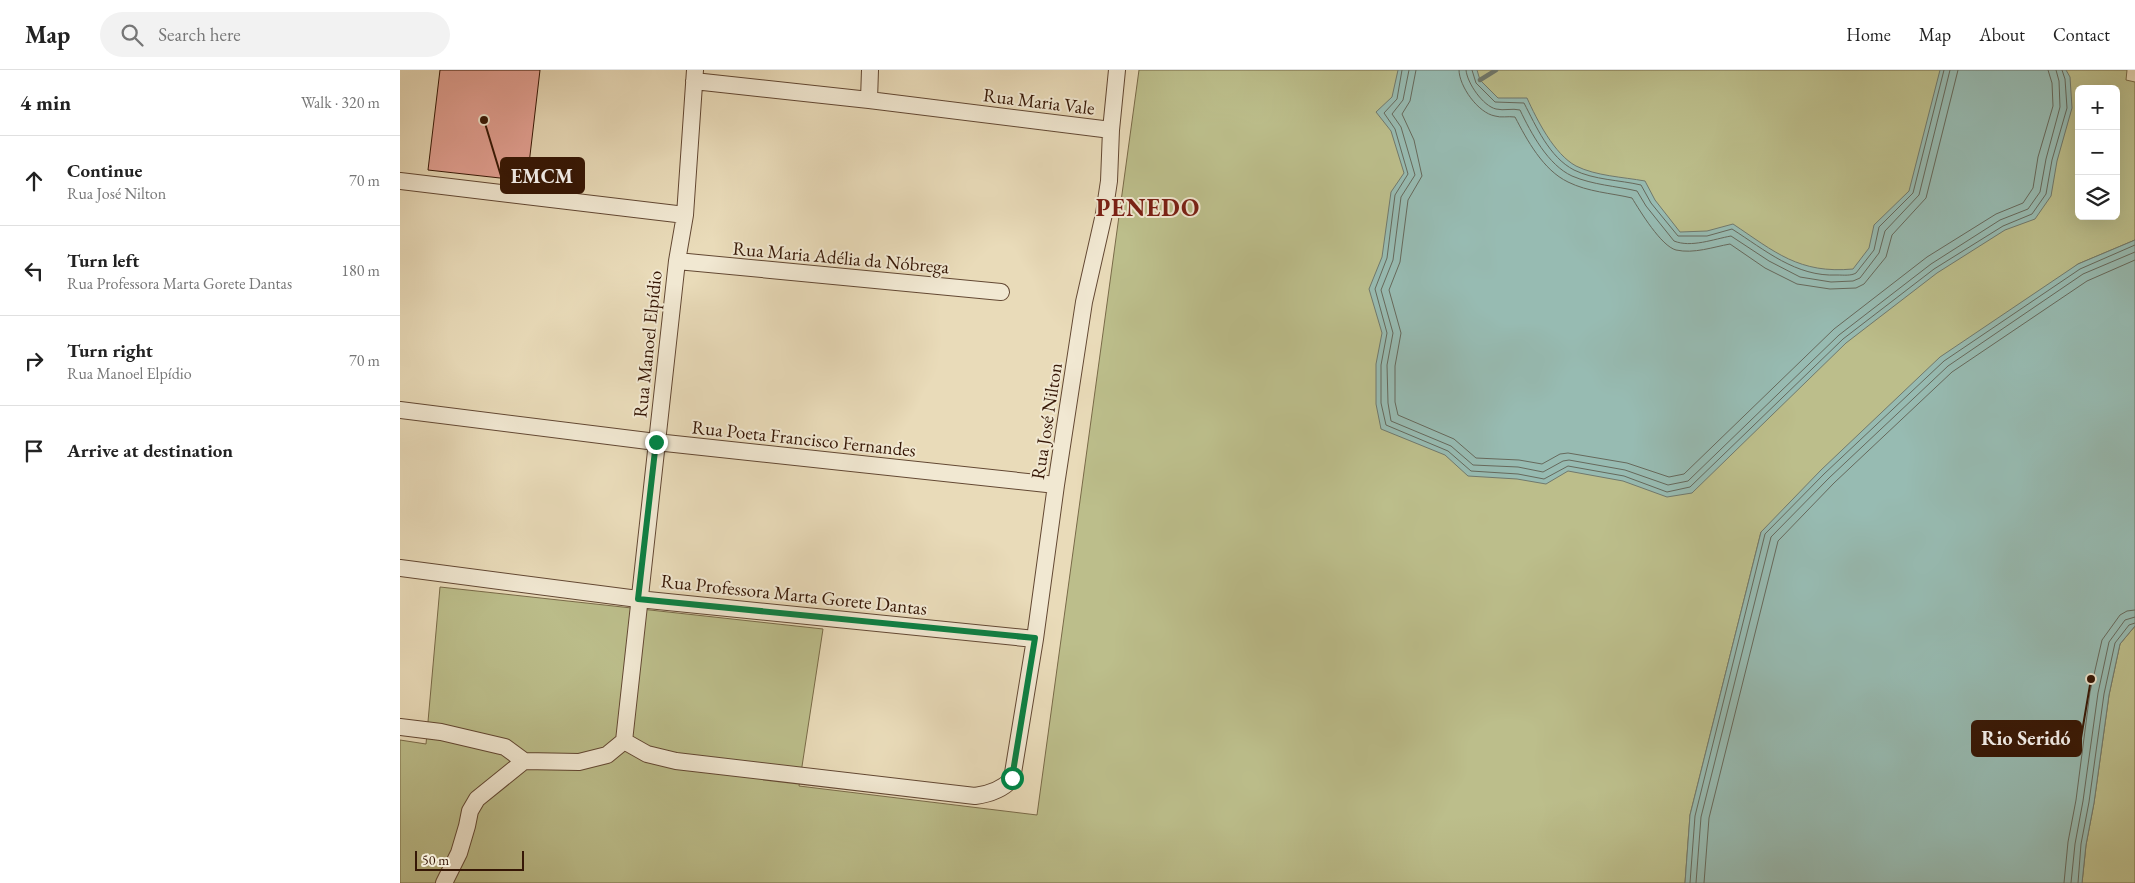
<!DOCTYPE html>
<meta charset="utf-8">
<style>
:root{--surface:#fff;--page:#f2f2f2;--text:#222;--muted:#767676;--line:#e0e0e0}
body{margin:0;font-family:"EB Garamond",serif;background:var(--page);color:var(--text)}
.controls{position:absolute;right:15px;top:15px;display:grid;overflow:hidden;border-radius:8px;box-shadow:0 5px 20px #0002}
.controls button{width:45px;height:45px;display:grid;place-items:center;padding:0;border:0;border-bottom:1px solid var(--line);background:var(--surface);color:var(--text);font:25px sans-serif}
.scale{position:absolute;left:15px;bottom:12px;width:109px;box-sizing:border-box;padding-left:5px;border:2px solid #361706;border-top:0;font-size:14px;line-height:18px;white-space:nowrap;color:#361706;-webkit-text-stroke:4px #f1e8d2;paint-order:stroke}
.stop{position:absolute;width:15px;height:15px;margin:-11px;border:4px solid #0b8043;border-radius:50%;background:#fff}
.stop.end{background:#0b8043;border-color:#fff;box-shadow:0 1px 5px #0008}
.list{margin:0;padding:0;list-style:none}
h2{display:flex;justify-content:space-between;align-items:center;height:65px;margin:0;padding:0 20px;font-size:21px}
h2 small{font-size:16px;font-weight:400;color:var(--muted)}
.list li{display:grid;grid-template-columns:32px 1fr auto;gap:15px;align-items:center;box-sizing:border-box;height:90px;padding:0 20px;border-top:1px solid var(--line)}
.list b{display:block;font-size:19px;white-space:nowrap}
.list p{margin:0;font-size:16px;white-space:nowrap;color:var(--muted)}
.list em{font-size:16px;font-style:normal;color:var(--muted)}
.icon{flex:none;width:28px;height:28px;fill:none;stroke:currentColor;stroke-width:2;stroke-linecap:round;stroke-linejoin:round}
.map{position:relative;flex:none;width:1735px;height:813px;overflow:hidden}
header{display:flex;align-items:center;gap:30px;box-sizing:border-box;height:70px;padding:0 25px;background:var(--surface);border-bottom:1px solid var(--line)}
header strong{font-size:24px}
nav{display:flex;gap:28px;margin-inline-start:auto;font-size:18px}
.search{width:350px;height:45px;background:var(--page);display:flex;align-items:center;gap:12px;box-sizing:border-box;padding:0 18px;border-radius:28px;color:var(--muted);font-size:19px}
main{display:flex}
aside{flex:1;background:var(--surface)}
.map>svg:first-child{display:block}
.green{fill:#bcbe8b;stroke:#796a48;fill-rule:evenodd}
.water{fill:#97bbb2;stroke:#70796d}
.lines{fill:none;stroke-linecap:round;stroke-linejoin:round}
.shore{stroke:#66695c;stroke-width:1}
.stream{stroke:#70796d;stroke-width:4.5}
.building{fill:#e5a295;stroke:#361706}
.minor-casing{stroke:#634833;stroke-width:18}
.minor{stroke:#f1e8d2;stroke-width:16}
.route{stroke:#0b8043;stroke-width:6}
.labels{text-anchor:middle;stroke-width:4;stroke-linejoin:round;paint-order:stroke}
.street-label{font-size:19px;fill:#361706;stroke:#f1e8d2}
.district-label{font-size:24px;font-weight:bold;letter-spacing:1px;fill:#7a1f14;stroke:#f1e8d2}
.leader{fill:none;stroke:#361706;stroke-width:2}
.callout-dot{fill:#361706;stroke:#f1e8d2;stroke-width:2}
.callout{fill:#361706;stroke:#361706;stroke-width:2}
.callout-label{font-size:20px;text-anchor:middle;font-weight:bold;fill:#fff}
</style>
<header>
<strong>Map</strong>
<div class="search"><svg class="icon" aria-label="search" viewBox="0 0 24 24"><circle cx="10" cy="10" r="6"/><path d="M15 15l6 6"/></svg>Search here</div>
<nav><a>Home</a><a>Map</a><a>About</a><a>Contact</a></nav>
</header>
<main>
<aside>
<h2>4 min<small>Walk · 320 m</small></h2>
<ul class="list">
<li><svg class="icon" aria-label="ahead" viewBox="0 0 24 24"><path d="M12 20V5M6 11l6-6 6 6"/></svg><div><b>Continue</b><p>Rua José Nilton</p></div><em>70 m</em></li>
<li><svg class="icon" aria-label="left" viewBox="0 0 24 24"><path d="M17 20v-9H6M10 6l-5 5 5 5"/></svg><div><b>Turn left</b><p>Rua Professora Marta Gorete Dantas</p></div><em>180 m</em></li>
<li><svg class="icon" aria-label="right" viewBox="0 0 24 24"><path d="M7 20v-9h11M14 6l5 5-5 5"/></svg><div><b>Turn right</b><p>Rua Manoel Elpídio</p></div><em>70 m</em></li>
<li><svg class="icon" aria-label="arrive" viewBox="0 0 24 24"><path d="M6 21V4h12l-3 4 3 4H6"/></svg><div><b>Arrive at destination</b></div></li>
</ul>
</aside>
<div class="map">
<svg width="1735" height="813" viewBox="0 0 1735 813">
<rect width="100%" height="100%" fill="#e9dbb9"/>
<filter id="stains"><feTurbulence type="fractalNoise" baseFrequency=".004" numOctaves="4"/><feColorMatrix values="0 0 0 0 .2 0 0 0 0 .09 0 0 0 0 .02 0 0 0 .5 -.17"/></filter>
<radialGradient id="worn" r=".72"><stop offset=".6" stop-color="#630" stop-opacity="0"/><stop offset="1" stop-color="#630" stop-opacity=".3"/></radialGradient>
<path class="green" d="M739,0H1727L1726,10L1735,12V170L1678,194L1361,462L1290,745L1285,813H0V670L26,674L40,517L423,559L399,716L637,745ZM1679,19H1716V146H1679Z
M1735,556V813H1682L1686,775L1694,733L1709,625L1720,574Z"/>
<path class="water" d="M998,0H1077L1080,10L1098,28H1127C1137,50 1154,84 1176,96C1196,106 1223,107 1245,111L1255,130L1280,162L1307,161L1333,154C1375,182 1399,204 1453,199L1469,178L1474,155L1509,121L1540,0H1666L1670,7L1672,38L1657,91L1651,126L1635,149L1605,160L1537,203L1446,273L1292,423L1267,427L1223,411L1168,401L1146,414L1117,409L1068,406L1045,385L981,359L976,334V294L982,263L969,219L982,187L991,122L1004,103L991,61L976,42L992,27Z
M1735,170V556L1720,574L1709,625L1694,733L1686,775L1682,813H1285L1290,745L1361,462L1421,400L1540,287L1678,194Z"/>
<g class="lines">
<path class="shore" d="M1002,0L997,29L984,43L995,59L1008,104L995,125L987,188L975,219L987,263L981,295V333L986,355L1048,381L1071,401L1118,404L1144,409L1168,396L1224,406L1267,422L1290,417L1443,269L1534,199L1603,156L1632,144L1646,124L1652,90L1667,38L1665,9L1662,0
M1009,0L1003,30L992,44L1001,57L1015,105L1001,127L993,190L981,220L993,263L987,295L988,333L991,351L1051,376L1073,395L1118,397L1143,402L1163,391L1169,390L1225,400L1268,415L1288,411L1439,265L1531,194L1600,150L1628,139L1640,122L1646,89L1660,37L1659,11L1656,0
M1016,0L1010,31L1002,44L1014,70L1022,106L1008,130L1000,192L989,220L1001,263L995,296V332L998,345L1054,369L1076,388L1119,390L1142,394L1160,384L1168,383L1227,393L1269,407L1284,404L1434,259L1527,187L1596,144L1623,133L1633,118L1638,87L1653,36L1652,13L1648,0
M1059,0C1059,16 1078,43 1095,46C1101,48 1108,46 1115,47C1127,70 1143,100 1168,112C1188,122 1211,123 1232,128C1240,141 1261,176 1276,180C1294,184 1313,177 1330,174L1365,198L1397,214L1430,219L1456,218L1464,214L1486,187L1492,165L1526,128L1558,0
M1066,0C1067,13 1083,36 1096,39C1104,41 1112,38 1120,40C1131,63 1148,95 1172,106C1193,115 1216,116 1237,121L1246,136L1274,171C1291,178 1314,169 1331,166L1369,191L1400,207L1431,212L1453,211L1460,208L1479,183L1485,161L1519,125L1550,0
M1072,0L1076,13L1095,32L1124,33C1136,56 1149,87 1174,100C1194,110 1220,110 1241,115L1251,133L1278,166H1307L1332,159C1365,180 1396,207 1437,205C1444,205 1451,206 1456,203L1474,180L1479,157L1513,123L1544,0
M1290,813L1295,746L1365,464L1424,404L1544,291L1680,199L1735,175
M1296,813L1301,747L1371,467L1429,408L1548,296L1683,204L1735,182
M1304,813L1309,748L1378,471L1434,413L1552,302L1687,211L1735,190
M1664,813L1668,772L1676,730L1690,622L1702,570L1720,545L1727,541L1735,540
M1671,813L1675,774L1683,731L1698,623L1709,572L1725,550L1735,547
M1678,813L1681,774L1689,732L1704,624L1715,573L1729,555L1735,553"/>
<path class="stream" d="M1080,10L1096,0"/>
</g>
<path class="building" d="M40,0H140L127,111L28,100Z"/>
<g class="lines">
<defs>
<path id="minor" d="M294,11L469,30L711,60
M469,30L470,0
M0,111L285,145
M277,191L601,222
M0,340L256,372L656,415
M0,498L238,529L635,569
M0,657L41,662L105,677L124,691L179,692L207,685L224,671L247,684L276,691L575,726C590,724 602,720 612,709L635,569L656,415L684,232L704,144L709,111L711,60L717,0
M224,671L277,191L285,145L295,0
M44,813L59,783L67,756L70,741L77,729L124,691"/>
</defs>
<use href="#minor" class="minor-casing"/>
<use href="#minor" class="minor"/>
</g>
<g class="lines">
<path class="route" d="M256,372L238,529L635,568L612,708"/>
</g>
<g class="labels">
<g class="street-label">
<text transform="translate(639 31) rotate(7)" y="7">Rua Maria Vale</text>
<text transform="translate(441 187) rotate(5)" y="7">Rua Maria Adélia da Nóbrega</text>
<text transform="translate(247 274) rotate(-84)" y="7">Rua Manoel Elpídio</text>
<text transform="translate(646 351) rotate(-81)" y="7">Rua José Nilton</text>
<text transform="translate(404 368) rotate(6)" y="7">Rua Poeta Francisco Fernandes</text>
<text transform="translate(394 524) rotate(6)" y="7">Rua Professora Marta Gorete Dantas</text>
</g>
<g class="district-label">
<text x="748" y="146">PENEDO</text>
</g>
</g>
<path class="leader" d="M84 50L101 106M1691 609L1681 668"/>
<g class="callout-dot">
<circle cx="84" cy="50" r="5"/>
<circle cx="1691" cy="609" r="5"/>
</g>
<g class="callout">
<rect x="101" y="88" width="83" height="35" rx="5"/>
<rect x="1572" y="651" width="109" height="35" rx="5"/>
</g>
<g class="callout-label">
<text x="142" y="113">EMCM</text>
<text x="1626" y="675">Rio Seridó</text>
</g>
<rect width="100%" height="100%" filter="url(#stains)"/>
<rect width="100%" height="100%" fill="url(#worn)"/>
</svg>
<div class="controls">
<button>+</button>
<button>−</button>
<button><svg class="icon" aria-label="layers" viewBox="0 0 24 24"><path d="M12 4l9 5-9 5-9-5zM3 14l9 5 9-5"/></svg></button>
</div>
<div class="scale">50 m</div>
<div class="stop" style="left:612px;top:708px"></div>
<div class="stop end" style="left:256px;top:372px"></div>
</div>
</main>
